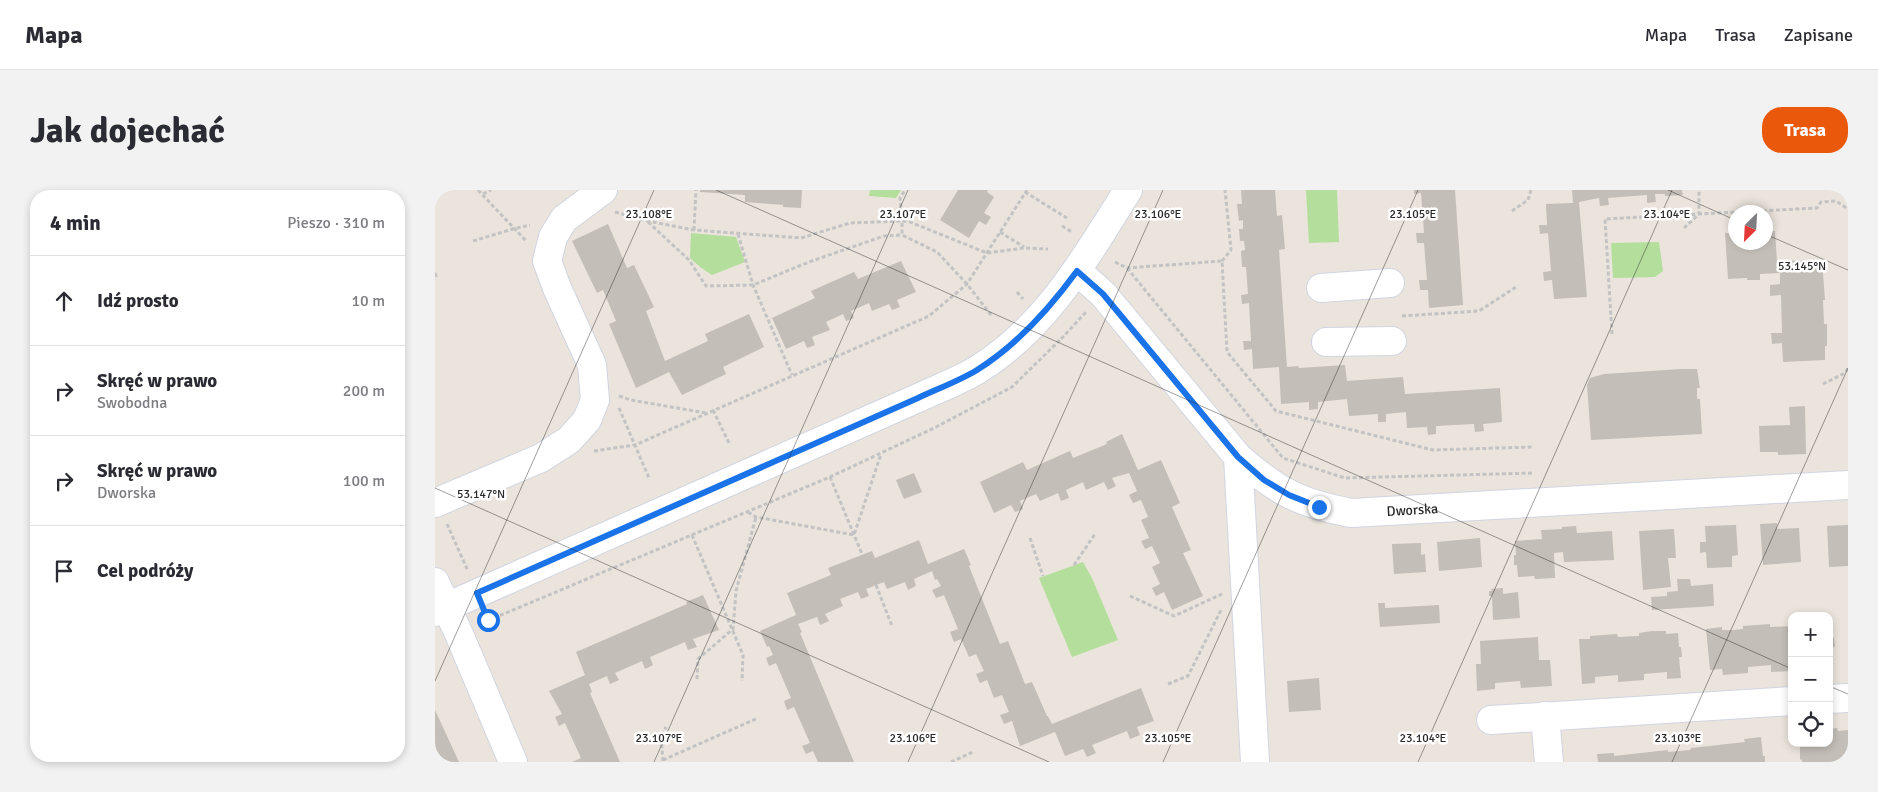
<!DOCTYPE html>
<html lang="pl">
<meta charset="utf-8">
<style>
:root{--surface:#fff;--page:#f2f2f3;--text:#2b2b33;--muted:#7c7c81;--line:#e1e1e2;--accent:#ea580c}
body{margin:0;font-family:Signika,sans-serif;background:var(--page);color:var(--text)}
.controls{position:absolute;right:15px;bottom:15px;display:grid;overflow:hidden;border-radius:10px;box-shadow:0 2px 8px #0003}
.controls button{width:45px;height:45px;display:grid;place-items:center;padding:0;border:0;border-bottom:1px solid var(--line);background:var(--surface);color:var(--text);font:25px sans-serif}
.compass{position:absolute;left:1293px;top:15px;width:45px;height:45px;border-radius:50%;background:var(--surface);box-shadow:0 2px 8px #0003;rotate:204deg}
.stop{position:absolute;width:15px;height:15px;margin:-11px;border:4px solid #1a73e8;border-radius:50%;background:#fff}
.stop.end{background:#1a73e8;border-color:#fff;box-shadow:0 1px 5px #0008}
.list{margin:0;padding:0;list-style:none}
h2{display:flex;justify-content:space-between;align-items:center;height:65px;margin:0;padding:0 20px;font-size:21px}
h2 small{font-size:16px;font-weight:400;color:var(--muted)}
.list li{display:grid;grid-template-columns:32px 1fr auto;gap:15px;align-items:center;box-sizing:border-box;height:90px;padding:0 20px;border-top:1px solid var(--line)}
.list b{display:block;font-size:19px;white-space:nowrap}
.list p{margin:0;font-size:16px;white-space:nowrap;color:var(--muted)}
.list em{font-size:16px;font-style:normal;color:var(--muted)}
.icon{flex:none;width:28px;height:28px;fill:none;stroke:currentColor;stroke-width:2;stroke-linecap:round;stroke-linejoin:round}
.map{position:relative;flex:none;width:1413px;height:572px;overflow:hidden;border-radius:20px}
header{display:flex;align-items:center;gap:30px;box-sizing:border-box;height:70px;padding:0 25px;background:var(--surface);border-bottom:1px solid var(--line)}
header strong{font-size:24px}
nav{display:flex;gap:28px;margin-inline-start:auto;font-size:18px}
.intro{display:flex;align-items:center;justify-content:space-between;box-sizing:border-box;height:120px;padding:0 30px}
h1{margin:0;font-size:35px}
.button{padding:12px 22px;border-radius:20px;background:var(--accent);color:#fff;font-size:18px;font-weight:700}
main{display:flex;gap:30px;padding:0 30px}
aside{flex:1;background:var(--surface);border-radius:20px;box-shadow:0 2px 8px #0003}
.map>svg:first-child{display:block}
.green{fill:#b4de9b}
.building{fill:#c3beb7}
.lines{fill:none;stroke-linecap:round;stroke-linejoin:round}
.minor-casing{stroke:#d1d5e1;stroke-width:30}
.path{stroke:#c3c3c3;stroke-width:3;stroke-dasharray:4 2.5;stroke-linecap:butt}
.minor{stroke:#fff;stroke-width:28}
.route{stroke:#1a73e8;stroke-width:6}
.ticks{fill:none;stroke:#292929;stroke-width:1;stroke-opacity:0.45}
.labels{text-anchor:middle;stroke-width:5;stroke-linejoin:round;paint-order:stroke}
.street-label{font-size:14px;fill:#292929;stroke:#fff}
.ticks-label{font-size:12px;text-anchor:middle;fill:#292929;stroke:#fff;stroke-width:5;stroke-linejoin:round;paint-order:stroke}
</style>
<header>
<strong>Mapa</strong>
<nav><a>Mapa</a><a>Trasa</a><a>Zapisane</a></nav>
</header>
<div class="intro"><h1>Jak dojechać</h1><a class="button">Trasa</a></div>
<main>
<aside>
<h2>4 min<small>Pieszo · 310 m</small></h2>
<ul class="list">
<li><svg class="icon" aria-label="ahead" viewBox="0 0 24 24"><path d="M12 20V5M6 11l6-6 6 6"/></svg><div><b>Idź prosto</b></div><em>10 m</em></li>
<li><svg class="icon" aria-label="right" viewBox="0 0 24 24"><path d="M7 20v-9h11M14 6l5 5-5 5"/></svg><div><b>Skręć w prawo</b><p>Swobodna</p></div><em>200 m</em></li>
<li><svg class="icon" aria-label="right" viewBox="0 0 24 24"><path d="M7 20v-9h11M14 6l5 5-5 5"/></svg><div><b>Skręć w prawo</b><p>Dworska</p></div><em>100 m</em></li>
<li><svg class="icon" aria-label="arrive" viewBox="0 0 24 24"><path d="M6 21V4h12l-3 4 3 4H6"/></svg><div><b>Cel podróży</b></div></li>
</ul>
</aside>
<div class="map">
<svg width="1413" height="572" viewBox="0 0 1413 572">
<rect width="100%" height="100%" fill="#eae4dc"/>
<path class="green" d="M435,0H466L461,8L434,6Z
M871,0H902L904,52L874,53Z
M256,43L301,47L310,72L277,85L265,77L255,68Z
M1224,52L1228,81L1220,87L1178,88L1176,53Z
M648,372L657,388L683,450L637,467L604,388Z"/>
<path class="building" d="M265,0H367L366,18L348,17V15L310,12V5L265,2Z
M523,0H553L552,2L559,7L549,23L556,27L551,35L544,31L534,48L505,30Z
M806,0H840L842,26L847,25L850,59L844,60L852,177L863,176L864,178L910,175L912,191L968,187L970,204L1065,198L1067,232L1048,234L1049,241L1040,242L1039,234L1001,236V244L993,245L992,237L972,238L971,222L951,224V232H943V224L914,226L912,209L883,212V219L874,220V212L846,214L844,177L818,179L817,159L809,160L808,151H816L814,113L807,114L806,105L813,104L811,77H807L806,61L810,60L809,51H805L804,39H808V30L804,31L802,14H807Z
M979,0H1020L1028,115L994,118L993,100H985L984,90H992L989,53H982L981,43H989L986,3L979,4Z
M1137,0H1247L1248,5L1230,6V4H1220L1221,12L1212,13V5L1173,8L1174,15L1165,16L1164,8L1144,12L1152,107L1119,109L1117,90L1109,91L1108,82L1116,81L1113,43L1105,44L1104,35H1112L1111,14L1138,13Z
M173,34L192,78L199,75L219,117L211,121L230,171L273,151L270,144L314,124L329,157L288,177L291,184L247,205L234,182L201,198L174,134L181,131L168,100L162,103L137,51Z
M1330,41H1340L1342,71L1387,70L1390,110H1388L1389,134H1392V156H1390V170L1348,172L1347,153L1337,154L1336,143H1347L1346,105L1335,106V95L1345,94V83L1325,84V90H1312V88L1293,89L1290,43H1300V52H1330Z
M466,71L481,102L462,110L465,117L457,120L454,114L437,121L434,113L416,121L419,128L414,130L411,131L408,124L391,132L395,140L377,147L380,155L372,158L369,151L351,159L337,128L380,108L376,101L419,82L423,89Z
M1247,179H1262L1265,198H1262V209H1265L1267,244L1156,250L1152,195L1155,188L1169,184Z
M1370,216L1371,264L1343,265V262H1325L1324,236L1355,235L1354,217Z
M687,244L703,280L726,270L745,313L737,317L756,360L748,363L768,406L737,420L729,402L721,406L717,398L725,394L717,377L725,373L717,356L710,359L706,351L714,348L706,330L713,327L706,310L698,313L694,305L702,301L694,283L677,288L681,296L673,300L669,292L651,300L648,292L631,300L634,308L626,311L623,303L605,311L601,304L585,311L588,319L580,322L576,315L559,323L545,292L588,272L592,280L635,261L638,268L672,254L671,252Z
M479,283L487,302L469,309L461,290Z
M1342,333V339L1364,338L1366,372L1328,375L1325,334Z
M1301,335L1303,365L1297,366V377L1272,378L1271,362L1265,363V352H1271L1270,336Z
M1413,335V376L1394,377L1392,336Z
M1141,336L1142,343L1177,341L1179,370L1129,372L1128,362L1119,363L1120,388L1100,389L1099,386L1083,387L1082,375H1079V365H1081L1080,351L1107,349L1106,340L1127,339V337Z
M1239,339L1241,368H1233L1236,397L1208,400L1204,341Z
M1045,348L1047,377L1004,381L1002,352Z
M484,350L493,374L529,359L536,375L534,376L565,454L573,451L590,494L597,492L612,526H613L617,534L706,498L719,531L702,537L705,545L695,549L692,541L657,555L661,563L652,567L648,559L630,566L620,542L585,556L577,531L569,534L565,525L574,522L567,505L559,508L552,490L545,493L541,484L549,481L541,464L534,467L526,449L519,452L515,442L523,439L509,405L501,408L497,400L506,396L502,389L500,390L497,381L479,389L481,396L473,400L470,392L452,399L449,392L431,399L434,406L426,409L423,402L405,409L408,416L390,424L394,431L385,435L382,427L363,434L367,442L365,443L419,572H383L378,561L371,564L367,556L375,553L359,517L352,520L349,511L356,508L341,473L334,476L331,468L338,465L334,456L332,457L325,441L361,425L352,403L396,385L393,378L437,361L440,368Z
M986,353V365L990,364L991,382L959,384L957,354Z
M1242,389H1255L1256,396L1278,394L1279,416L1217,420L1216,407L1232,406V402L1243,401Z
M1068,398V404L1083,402L1085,428L1058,430L1057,406H1054V401H1057L1056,399Z
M268,405L284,440L258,449L262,457L253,460L250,452L215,467L218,475L210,479L207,471L180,483L184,490L175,494L172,486L154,494L157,502L155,503L185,572H137L146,568L130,533L124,536L120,527L127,524L114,501L150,485L141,462L252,414L251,412Z
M943,413H950V418L1004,415L1005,433L945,437Z
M1335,434V437L1357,436V481L1336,482V475L1313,477V483L1288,485L1287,479L1275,480L1271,439L1287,437V440H1298L1308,439V436Z
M1394,435H1396L1397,448H1399L1400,457H1397L1398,478H1394Z
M1217,441H1231V444L1243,443L1244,457H1246L1247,467H1244L1246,488L1232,489V482L1209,484V490L1183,492V485L1160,487V493L1147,494L1144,449H1155V446L1182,444L1183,447L1204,446V443Z
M1103,447L1104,470H1115L1117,496L1086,498L1085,491L1060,493V499L1042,501L1041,474H1046L1045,451Z
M884,488L886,520L854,522L852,491Z
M0,520L24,572H0Z
M1402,538L1403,541L1413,540V572H1367V569L1365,570V553H1394V539Z
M1326,547L1328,566H1330V572H1163L1162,564L1179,563V566L1233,560V562L1255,560L1256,558L1310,552L1309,549Z"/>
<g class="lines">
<defs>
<g id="minor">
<path id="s1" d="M642,81L668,104L803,267C843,302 864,313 916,323L1413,295"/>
<path d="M886,98L955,93"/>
<path d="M891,152L957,151"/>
<path d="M803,267L820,572"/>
<path d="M0,313L106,268L134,250L152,230L160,210L157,175L122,98L112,71L118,47L129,29L168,0"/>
<path d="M0,392L24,444L78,572"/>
<path d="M0,422L483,208C502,199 524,191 542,180C611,138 651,67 693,0"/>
<path d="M1394,509L1413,508"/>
<path d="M1110,526L1114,572"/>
<path d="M1056,530L1357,511"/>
</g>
</defs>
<use href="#minor" class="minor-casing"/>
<path class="path" d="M43,0L92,52
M590,2L632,28
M48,4L56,0
M1077,21L1093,10L1096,0
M180,22L213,31L259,40L366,48L415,33L467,31L465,8L470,0
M213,32L254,70L271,96L318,95L374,72L449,46L467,45
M627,36L637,42
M1249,38L1264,24L1382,18L1386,12L1401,11L1413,19
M259,40L261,0
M565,42L589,57
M303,44L318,95L357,185
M38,51L78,39L95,35
M787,71L796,60L790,0
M680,72L692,78L787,71L792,162L841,221L998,260L1097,257
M692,78L848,268L910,288L1099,283
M0,83L2,89
M582,102L588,109
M556,125L532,94L502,62L467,45V31L475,32L552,63L589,58L613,59
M967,126L1044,121L1081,97
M1177,144L1170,29L1264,24V0
M626,147L627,148L651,122
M1388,194L1410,183L1413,178
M184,206L196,210L271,223
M184,218L214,288
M278,220L294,253
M159,261L200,255L494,126L532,94L592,0
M395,287L427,364
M313,322L321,327L419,345L446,264
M12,334L33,381
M257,345L308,465L307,491
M595,348L608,386
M639,375L660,344
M441,395L457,436
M695,406L739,426L787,404
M47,433L395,287L499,238L577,197L627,148
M262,489L263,469L298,439L301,401L321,327
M733,494L753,486L786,420
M228,570L323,528
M228,571L226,547L231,537
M516,572L538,562"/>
<use href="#minor" class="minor"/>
</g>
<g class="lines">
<path class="route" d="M53,430L42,403L483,208C502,199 524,191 542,180C582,155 615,118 642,81L668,104L803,267L829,290L854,305L884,317"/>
</g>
<path class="ticks" d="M281,0L1357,479M1233,0L1300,30M1330,44L1413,80M0,298L614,572M0,491L219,0M1394,496L1413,504M219,572L473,0M473,572L728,0M728,572L983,0M983,572L1237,0M1237,572L1413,178"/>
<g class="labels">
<g class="street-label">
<text dy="5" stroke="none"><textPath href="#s1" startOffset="436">Dworska</textPath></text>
</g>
</g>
<g class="ticks-label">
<text x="468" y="28">23.107°E</text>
<text x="723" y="28">23.106°E</text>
<text x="978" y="28">23.105°E</text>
<text x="214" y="28">23.108°E</text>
<text x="1232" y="28">23.104°E</text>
<text x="1367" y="80">53.145°N</text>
<text x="46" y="308">53.147°N</text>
<text x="224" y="552">23.107°E</text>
<text x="478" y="552">23.106°E</text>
<text x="733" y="552">23.105°E</text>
<text x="988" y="552">23.104°E</text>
<text x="1243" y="552">23.103°E</text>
</g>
</svg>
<div class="controls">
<button>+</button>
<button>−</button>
<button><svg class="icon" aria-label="locate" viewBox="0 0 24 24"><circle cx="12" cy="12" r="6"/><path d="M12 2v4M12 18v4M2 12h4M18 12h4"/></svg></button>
</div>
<svg class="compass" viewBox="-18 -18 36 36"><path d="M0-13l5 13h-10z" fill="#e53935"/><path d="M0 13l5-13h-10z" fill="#7c7c81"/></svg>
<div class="stop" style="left:53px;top:430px"></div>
<div class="stop end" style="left:884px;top:317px"></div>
</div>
</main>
